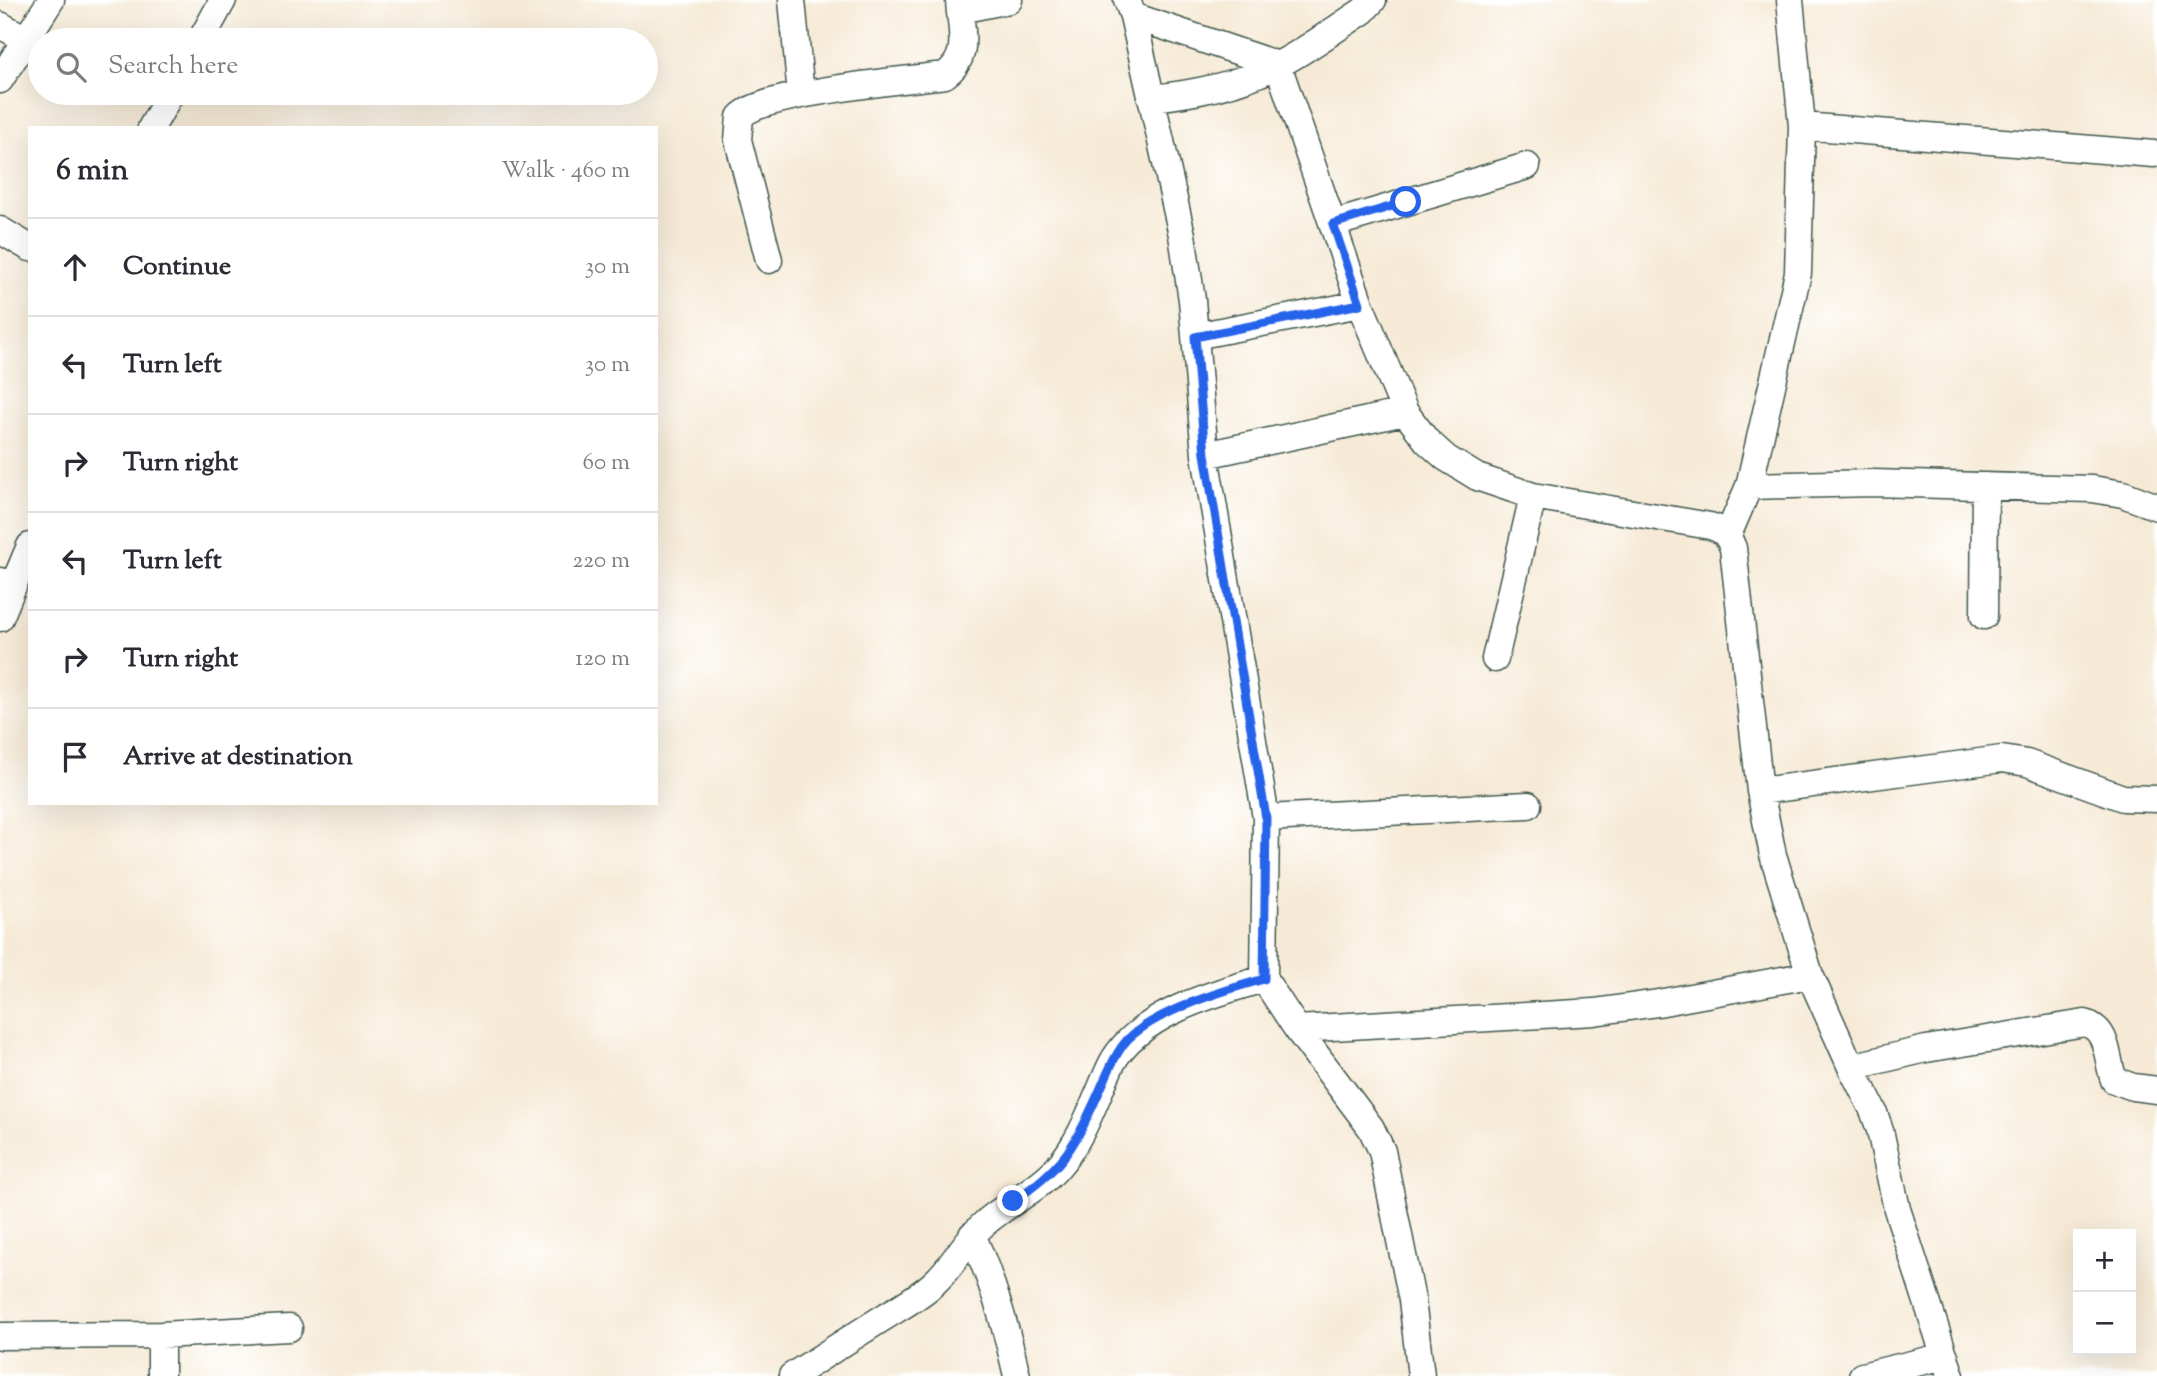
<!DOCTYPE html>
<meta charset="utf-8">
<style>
:root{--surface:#fff;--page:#f2f2f3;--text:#2b2b33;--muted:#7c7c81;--line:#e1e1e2}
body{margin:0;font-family:"Sorts Mill Goudy",serif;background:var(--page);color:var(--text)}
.controls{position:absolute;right:21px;bottom:21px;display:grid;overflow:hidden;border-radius:0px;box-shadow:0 7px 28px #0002}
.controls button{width:63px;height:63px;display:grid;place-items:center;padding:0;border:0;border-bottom:2px solid var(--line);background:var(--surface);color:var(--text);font:35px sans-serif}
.stop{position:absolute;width:21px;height:21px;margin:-16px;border:5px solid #2563eb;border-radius:50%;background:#fff}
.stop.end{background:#2563eb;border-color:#fff;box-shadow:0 2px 7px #0008}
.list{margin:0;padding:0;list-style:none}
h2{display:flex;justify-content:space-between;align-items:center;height:91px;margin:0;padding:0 28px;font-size:30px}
h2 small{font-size:23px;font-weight:400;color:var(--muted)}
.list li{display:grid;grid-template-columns:46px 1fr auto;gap:21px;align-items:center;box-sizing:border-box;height:98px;padding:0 28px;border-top:2px solid var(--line)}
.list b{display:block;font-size:26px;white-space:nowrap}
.list em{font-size:23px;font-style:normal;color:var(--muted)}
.icon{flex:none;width:38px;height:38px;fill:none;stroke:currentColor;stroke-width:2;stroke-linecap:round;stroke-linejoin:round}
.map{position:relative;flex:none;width:2157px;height:1376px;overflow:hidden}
.search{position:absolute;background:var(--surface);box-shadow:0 7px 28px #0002;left:28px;top:28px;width:630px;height:77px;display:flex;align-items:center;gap:18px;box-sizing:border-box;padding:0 24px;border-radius:38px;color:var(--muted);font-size:26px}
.panel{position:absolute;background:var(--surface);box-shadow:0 7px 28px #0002;left:28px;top:126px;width:630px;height:679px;border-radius:0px}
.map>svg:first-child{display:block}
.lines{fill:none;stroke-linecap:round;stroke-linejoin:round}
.minor-casing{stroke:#3f574c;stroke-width:29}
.minor{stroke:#fff;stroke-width:26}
.route{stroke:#2563eb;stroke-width:9}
</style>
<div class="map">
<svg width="2157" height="1376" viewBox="0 0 2157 1376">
<rect width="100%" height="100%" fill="#fff"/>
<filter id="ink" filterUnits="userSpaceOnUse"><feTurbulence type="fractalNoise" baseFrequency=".0143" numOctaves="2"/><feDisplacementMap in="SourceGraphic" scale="14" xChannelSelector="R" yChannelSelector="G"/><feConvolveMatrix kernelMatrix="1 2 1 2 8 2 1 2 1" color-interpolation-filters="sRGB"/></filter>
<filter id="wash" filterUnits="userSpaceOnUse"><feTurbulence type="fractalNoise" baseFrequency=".00686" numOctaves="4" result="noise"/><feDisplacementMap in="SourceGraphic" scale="28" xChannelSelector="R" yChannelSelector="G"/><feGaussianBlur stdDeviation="1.57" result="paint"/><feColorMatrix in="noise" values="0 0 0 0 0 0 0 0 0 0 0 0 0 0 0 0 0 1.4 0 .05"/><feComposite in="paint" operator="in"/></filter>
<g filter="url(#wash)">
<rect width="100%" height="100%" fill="#f6ead6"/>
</g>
<g filter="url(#ink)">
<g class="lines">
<defs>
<path id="minor" d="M792,0L801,95
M1127,0L1133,16L1278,65L1360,304L1405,412L1427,441L1446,458L1477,477L1533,496L1710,526C1724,530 1728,535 1733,548L1760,791L1773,855L1810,975L1851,1067L1873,1110L1880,1130L1897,1209L1951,1376
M960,10L1009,0
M1133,16L1182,235L1192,300L1205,455L1266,818L1264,979
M0,25L26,39
M201,40L223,0
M0,80L51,0
M1151,98C1195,94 1236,85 1276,66C1306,51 1335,29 1363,11L1373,0
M1802,126L2154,154
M151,128L171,93
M1333,224L1527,166
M0,230L30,248
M769,260L738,140L740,117C760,93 907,80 945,75C972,56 960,28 959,0
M1195,336L1360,304
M1205,455L1405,412
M1749,486L1873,483L2092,489L2123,494L2157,507
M1728,535L1749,486L1798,273L1802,126L1790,0
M0,581L14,584L30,546
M1984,616L1985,486
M0,618L14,584
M1495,659L1533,496
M1760,791L2002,759L2027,763L2123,798L2157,799
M1266,818L1528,805
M1297,1029L1594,1012L1658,1003L1810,975
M1851,1067L1926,1049L2085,1023C2110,1030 2106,1060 2114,1080L2133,1087L2157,1090
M972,1235C993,1281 1006,1327 1017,1376
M161,1335V1376
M0,1336L161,1335L289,1328
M792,1376C823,1356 854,1336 886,1316C902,1306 920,1296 934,1283C954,1265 965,1240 985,1223C1008,1203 1037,1190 1057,1168C1083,1139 1095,1099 1111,1065C1136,1015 1214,993 1264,979L1297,1029L1371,1128L1382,1151L1412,1300L1421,1376
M1862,1376L1945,1356"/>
</defs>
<use href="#minor" class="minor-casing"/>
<use href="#minor" class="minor"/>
</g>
</g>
<g class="lines" filter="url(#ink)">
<path class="route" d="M1013,1201C1065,1167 1075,1145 1100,1090C1108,1073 1115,1053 1128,1039C1158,1010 1225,990 1264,979L1266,818L1205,454L1195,337L1360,304L1333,224L1406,202"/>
</g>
</svg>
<div class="controls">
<button>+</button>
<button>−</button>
</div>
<div class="stop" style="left:1406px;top:202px"></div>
<div class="stop end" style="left:1013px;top:1201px"></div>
<div class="search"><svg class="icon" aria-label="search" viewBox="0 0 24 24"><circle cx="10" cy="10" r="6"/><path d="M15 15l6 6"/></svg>Search here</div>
<section class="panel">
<h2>6 min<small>Walk · 460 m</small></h2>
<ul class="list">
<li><svg class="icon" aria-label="ahead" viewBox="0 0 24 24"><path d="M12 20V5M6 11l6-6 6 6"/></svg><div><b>Continue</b></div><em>30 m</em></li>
<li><svg class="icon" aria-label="left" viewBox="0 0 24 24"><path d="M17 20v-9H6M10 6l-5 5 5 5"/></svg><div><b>Turn left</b></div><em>30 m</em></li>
<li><svg class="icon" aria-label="right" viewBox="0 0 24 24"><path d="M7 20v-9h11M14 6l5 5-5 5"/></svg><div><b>Turn right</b></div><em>60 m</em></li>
<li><svg class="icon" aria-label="left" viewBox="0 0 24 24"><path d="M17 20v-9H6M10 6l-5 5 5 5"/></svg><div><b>Turn left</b></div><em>220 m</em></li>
<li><svg class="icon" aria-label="right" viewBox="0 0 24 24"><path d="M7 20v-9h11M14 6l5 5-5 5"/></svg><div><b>Turn right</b></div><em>120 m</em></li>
<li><svg class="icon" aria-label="arrive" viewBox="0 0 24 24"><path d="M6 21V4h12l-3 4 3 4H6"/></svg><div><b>Arrive at destination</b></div></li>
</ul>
</section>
</div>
